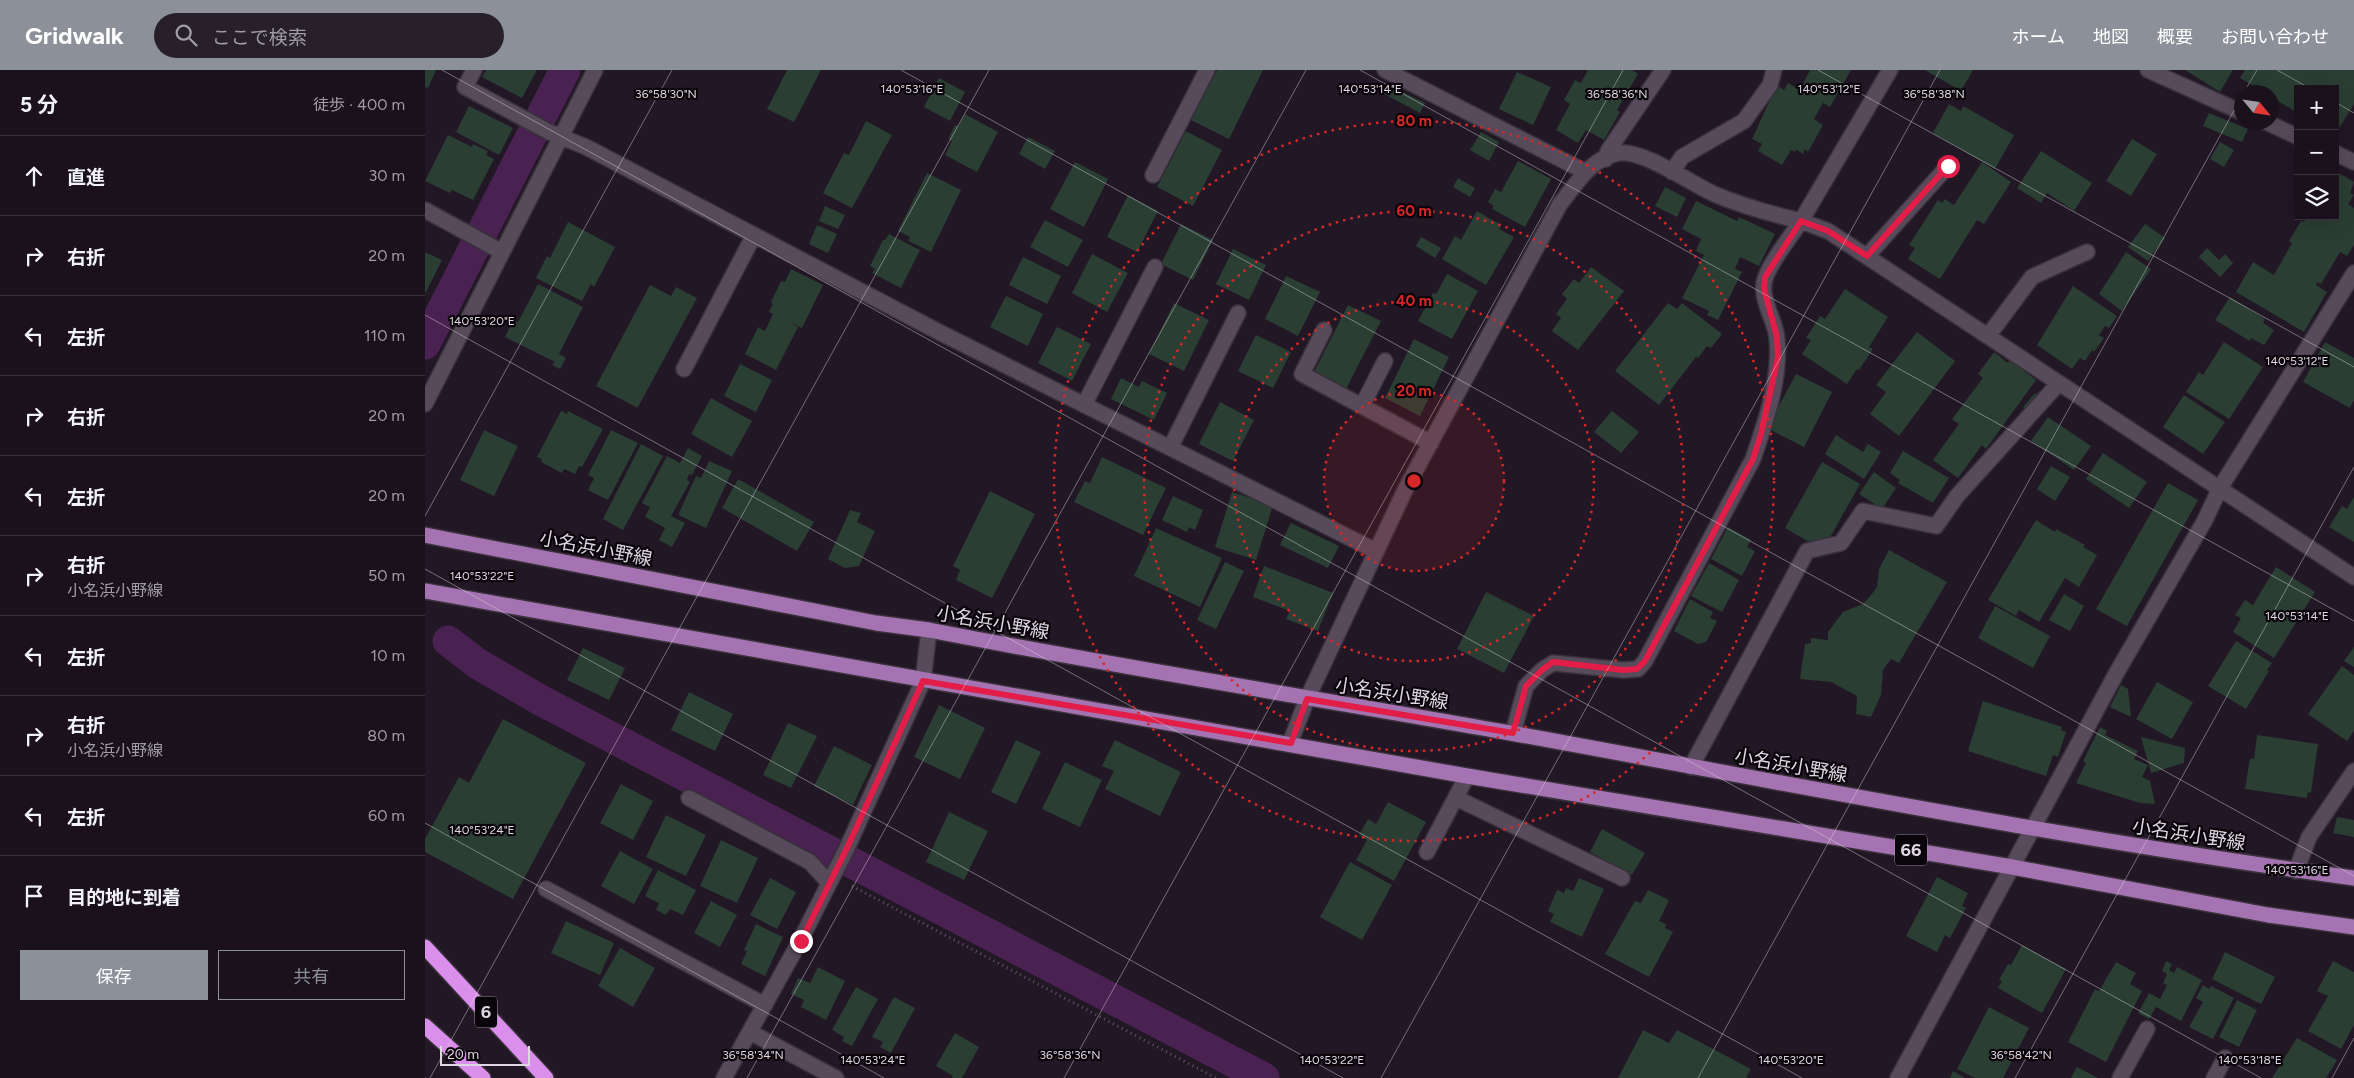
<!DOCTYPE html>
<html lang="ja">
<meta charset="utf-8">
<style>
:root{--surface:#1a111c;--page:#271f29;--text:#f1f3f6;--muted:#9f9da3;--line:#38313b;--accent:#8c9099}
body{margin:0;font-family:Figtree,"Noto Sans JP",sans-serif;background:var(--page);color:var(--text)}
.controls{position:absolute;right:15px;top:15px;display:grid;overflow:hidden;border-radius:0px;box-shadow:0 5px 20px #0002}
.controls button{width:45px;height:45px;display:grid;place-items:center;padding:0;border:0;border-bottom:1px solid var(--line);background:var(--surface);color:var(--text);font:25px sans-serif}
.compass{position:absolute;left:1809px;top:15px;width:45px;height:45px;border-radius:50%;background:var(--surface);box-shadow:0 5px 20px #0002;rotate:119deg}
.scale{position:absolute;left:15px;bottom:12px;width:90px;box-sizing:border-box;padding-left:5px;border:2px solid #ded6e0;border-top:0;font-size:14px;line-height:18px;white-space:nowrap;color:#ded6e0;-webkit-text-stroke:4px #09050a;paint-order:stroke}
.stop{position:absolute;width:15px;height:15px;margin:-11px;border:4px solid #e11d48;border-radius:50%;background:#fff}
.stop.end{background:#e11d48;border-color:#fff;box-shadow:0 1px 5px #0008}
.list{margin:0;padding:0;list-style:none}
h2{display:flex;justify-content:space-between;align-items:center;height:65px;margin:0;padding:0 20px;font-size:21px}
h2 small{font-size:16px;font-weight:400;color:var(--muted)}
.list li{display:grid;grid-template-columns:32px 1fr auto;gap:15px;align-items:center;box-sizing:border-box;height:80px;padding:0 20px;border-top:1px solid var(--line)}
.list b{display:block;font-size:19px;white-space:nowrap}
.list p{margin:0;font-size:16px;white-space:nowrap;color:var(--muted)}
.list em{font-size:16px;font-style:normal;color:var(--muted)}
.actions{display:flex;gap:10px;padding:15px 20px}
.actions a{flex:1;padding:11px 0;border:1px solid var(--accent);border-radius:0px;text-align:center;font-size:18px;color:var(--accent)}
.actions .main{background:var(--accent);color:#fff}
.icon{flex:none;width:28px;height:28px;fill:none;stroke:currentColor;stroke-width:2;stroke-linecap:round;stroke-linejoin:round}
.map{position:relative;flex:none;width:1929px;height:1008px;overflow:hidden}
header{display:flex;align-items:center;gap:30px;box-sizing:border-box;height:70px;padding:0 25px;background:var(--accent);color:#fff}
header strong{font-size:24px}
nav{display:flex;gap:28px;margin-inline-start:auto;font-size:18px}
.search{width:350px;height:45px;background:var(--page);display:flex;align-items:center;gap:12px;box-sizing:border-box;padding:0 18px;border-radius:28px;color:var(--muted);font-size:19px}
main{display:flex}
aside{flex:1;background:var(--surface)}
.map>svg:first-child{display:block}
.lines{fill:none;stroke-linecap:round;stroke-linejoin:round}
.canal{stroke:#492252;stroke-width:31}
.building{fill:#2a3e33}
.minor-casing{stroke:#39313b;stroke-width:18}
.major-casing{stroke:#39313b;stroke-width:18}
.highway-casing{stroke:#39313b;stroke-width:18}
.path{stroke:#625864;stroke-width:3;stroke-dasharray:1 4;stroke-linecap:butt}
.minor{stroke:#574a5a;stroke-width:15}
.major{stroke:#a673b2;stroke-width:15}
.highway{stroke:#db8fed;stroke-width:15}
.route{stroke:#e11d48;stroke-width:6}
.ticks{fill:none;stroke:#ded6e0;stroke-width:1;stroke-opacity:0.45}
.ring{fill:none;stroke:#d62828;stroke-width:2.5;stroke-dasharray:2.5 5}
.labels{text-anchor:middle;stroke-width:4.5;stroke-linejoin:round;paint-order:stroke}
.shield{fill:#09050a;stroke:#9e97a0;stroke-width:1}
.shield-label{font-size:18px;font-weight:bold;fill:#ded6e0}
.street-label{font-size:19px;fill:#ded6e0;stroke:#09050a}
.ticks-label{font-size:12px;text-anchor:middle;fill:#ded6e0;stroke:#09050a;stroke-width:4.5;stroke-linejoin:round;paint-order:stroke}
.centre{fill:#d62828;stroke:#09050a;stroke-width:2.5}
.ring-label{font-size:15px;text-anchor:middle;font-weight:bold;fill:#d62828;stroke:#09050a;stroke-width:4.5;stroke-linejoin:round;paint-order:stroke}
</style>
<header>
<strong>Gridwalk</strong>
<div class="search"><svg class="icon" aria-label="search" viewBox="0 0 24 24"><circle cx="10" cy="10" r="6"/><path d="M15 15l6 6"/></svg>ここで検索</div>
<nav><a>ホーム</a><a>地図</a><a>概要</a><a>お問い合わせ</a></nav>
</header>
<main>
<aside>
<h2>5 分<small>徒歩 · 400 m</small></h2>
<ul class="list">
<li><svg class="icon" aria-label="ahead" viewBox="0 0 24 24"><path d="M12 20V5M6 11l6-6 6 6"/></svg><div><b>直進</b></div><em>30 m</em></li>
<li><svg class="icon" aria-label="right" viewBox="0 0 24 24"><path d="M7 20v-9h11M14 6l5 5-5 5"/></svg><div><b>右折</b></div><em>20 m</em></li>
<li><svg class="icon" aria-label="left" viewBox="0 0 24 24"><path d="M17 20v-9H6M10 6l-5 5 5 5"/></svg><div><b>左折</b></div><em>110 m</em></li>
<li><svg class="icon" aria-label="right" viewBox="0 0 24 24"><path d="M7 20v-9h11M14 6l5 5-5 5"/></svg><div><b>右折</b></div><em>20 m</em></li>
<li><svg class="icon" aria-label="left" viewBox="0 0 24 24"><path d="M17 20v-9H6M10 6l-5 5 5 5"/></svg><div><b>左折</b></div><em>20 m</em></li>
<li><svg class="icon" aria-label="right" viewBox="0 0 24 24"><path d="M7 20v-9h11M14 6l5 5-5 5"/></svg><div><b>右折</b><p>小名浜小野線</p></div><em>50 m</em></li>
<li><svg class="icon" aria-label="left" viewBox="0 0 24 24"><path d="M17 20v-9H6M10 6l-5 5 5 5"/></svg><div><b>左折</b></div><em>10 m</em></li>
<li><svg class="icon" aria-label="right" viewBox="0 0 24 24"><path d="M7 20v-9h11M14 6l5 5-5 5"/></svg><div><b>右折</b><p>小名浜小野線</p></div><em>80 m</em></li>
<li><svg class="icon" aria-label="left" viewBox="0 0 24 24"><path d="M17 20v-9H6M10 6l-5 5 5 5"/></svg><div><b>左折</b></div><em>60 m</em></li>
<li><svg class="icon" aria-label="arrive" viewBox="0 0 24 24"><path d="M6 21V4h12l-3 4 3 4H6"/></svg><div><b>目的地に到着</b></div></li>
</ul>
<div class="actions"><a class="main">保存</a><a>共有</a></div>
</aside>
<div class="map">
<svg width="1929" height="1008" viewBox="0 0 1929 1008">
<rect width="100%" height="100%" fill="#221725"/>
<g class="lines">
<path class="canal" d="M0,274L140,0
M23,571L53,594L117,631L839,1008"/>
</g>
<path class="building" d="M0,0H11L3,18L0,17Z
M61,0H112L97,28L57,7Z
M362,0H396L369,52L342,39Z
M792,0H838L804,69L766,50Z
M1163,0H1207L1213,4L1192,40L1195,42L1179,70L1161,60L1153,73L1131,60L1145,34L1139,30L1150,10L1156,13Z
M1385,0H1426L1405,37L1398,33L1389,49L1398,55L1383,82L1380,79L1378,84L1371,79L1370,82L1366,80L1357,95L1333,81L1337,74L1327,69L1352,15L1359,20L1363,13L1375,20Z
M1500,0H1548L1536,21Z
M1760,0H1808L1795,22Z
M1820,0H1929V34L1910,65V19H1873V43L1846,27V22H1839L1815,8Z
M1092,2L1126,17L1108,55L1074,39Z
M514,8L540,22L525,51L499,37Z
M963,15L1000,33L995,43L959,24Z
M1524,34L1536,41L1538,36L1589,65L1570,99L1508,63Z
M44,36L88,58L74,85L31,62Z
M1784,43L1823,59L1817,72L1778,56Z
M540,44L573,62L552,102L520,85L527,71L523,69L530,55L534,56Z
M441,51L467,65L427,138L398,123L419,83L424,85Z
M761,61L797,80L768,136L732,117Z
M1056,62L1074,72L1064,91L1045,80Z
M23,65L47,77L48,74L63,81L61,85L69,89L48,130L27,120L25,123L0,111Z
M603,67L630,81L620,99L594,84Z
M1707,69L1732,84L1706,126L1681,111Z
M1795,72L1809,80L1799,97L1785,89Z
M1616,81L1667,113L1649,141L1622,123L1616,133L1592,118Z
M1093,91L1126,109L1100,157L1067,139L1069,136L1063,132L1070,119L1076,122Z
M650,92L683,109L659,157L625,139Z
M1557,92L1586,112L1559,154L1552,150L1515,209L1483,189L1490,178L1484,175L1513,130L1517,133L1520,129L1529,135Z
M1910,101L1929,112L1925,123L1929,125L1923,134L1929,138V175L1922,186L1915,182L1896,214L1892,212L1891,215L1902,222L1879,262L1811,222L1828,192L1849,205L1867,173L1864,171L1876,151L1879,152L1882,146H1910Z
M502,103L536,120L506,182L483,171L485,167L473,161Z
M1033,108L1050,118L1045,127L1028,117Z
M1240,117L1261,128L1252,147L1230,136Z
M703,125L733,141L712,182L682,167Z
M1271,131L1312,151L1314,147L1350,164L1334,196L1315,187L1310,199L1317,202L1293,250L1282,245L1284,241L1257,228L1279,185L1271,181L1276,169L1257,159Z
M400,136L420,145L413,159L394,151Z
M1052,141L1076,155L1074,159L1089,167L1061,215L1017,189L1030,166L1036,170Z
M620,150L658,170L643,197L605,177Z
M143,152L190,177L169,217L166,214L157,231L111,208L122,186L125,188Z
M756,154L788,170L768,210L736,194Z
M1720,154L1740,168L1723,191L1703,177Z
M392,155L412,164L403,183L384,174Z
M464,164L495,180L476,218L447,203L450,199L445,196L458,170H460Z
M996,167L1016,178L1010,188L991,176Z
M1782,178L1794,190L1800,184L1808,193L1795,207L1774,187Z
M808,179L841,195L824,230L791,214Z
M0,182L17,190L0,224Z
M1701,182L1726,199L1697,241L1674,224Z
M667,184L703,203L682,242L647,223Z
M598,187L636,206L622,234L584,215Z
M1166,197L1199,221L1153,280L1127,261L1136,248L1131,244L1142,229L1137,224L1149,209L1154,213Z
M366,199L398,215L377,258L363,251L373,257L351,300L320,284L333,257L340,261L348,244L344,242L348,234L346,232L356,211L360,212Z
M1022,204L1053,221L1027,269L993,251L1008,223L1011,224Z
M861,206L895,222L873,266L840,249Z
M113,214L158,237L134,284L141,288L135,299L127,295L130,292L80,267L88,250L93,252Z
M225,215L246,226L251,217L272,228L213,337H211L171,316Z
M1648,216L1692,246L1684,258L1680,256L1674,265L1679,268L1669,282L1667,280L1660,291L1655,288L1647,299L1612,275Z
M1420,219L1463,247L1444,277L1448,279L1434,300L1432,299L1422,314L1377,284L1386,270L1381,268L1395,246L1400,249Z
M581,226L618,244L603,276L565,257Z
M1805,227L1840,249L1838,253L1849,260L1839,275L1826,268L1825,271L1790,250Z
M749,233L784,250L759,301L724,284Z
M1243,233L1252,239L1257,233L1297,264L1286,278L1282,276L1273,288L1271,287L1234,335L1190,301Z
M923,235L956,251L921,319L889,302Z
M632,257L666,274L647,311L613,293Z
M1492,262L1530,291L1474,366L1445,344L1461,322L1451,315Z
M831,265L866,282L848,318L813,301Z
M989,269L1024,287L995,346L960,328Z
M1799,272L1838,297L1804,349L1761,322L1774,302L1778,305Z
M1900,272L1929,288V330L1925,338L1878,312Z
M1569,282L1583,293L1585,290L1611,310L1561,379L1557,375L1533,408L1508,390L1534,354L1527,349L1558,308L1553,304Z
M315,294L347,310L331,342L299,326Z
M1371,304L1407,322L1379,377L1342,358Z
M696,308L714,317L717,311L742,323L729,350L686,329Z
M1610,323L1624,336L1613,349L1598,337Z
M1759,325L1800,352L1778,384L1738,357Z
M286,328L327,351L307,387L266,364Z
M795,332L829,350L808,391L774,374Z
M136,341L142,344L143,341L178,359L157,397L154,396L150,404L139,399L137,403L116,392L117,389L112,387Z
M1187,341L1214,362L1196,383L1169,362Z
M1623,347L1666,376L1649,400L1606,371Z
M59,360L93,376L69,426L35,410Z
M186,360L213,373L183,430L163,420L169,408L163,405Z
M1411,365L1438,382L1443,374L1456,382L1439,409L1400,384Z
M216,374L238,386L198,460L178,449Z
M263,378L277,386L267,405L264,404L262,410L265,412L246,446L260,453L247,477L234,470L240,458L220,447L225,437L217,433L242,386L255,393Z
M1478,381L1524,408L1508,433L1473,413L1475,410L1465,403Z
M1678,383L1722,412L1704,438L1661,409Z
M677,387L741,418L718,465L649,432L660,411L665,413Z
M284,391L307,401L281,458L253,445L271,406L276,408Z
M1397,392L1435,414L1398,480L1360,458Z
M1626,396L1645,407L1630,431L1612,419Z
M1449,402L1471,418L1457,439L1434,424Z
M313,409L389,452L372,481L297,438Z
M1743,413L1773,430L1702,556L1671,539Z
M565,421L610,444L567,528L531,510L535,500L528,496Z
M807,422L848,435L831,490L790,477Z
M748,426L778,440L770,460L764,457L762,462L737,450Z
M1929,427V472L1904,457L1917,436L1922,439Z
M425,440L436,443L432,452L450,461L434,496L420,498L403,489Z
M1611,450L1630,462L1631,459L1660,475L1658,477L1672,485L1654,517L1640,508L1614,552L1594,540L1591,546L1563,530Z
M866,453L914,476L903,498L855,475Z
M1303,457L1326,470L1322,477L1330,481L1317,506L1286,489Z
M731,458L797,488L775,537L709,506Z
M1464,480L1522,512L1474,593L1466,589L1458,600L1456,625L1446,647L1431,644L1432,626L1406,612L1375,609L1380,574L1386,573V568L1403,570V562L1418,542L1438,534L1446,525L1452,517L1454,499Z
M800,492L819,501L791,559L772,550Z
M1284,493L1314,510L1297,542L1266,526Z
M839,496L908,523L893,561L861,549L865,541L828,527Z
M1851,497L1890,522L1849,588L1808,562L1816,548L1810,545L1820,530L1828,535Z
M1061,522L1109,546L1079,603L1032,579Z
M1639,524L1659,536L1645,561L1624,550Z
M1265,529L1288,542L1285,548L1292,551L1281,572L1273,574L1249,561Z
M1570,536L1625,566L1608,598L1553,568Z
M1811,571L1847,593L1842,600L1844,601L1821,639L1783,616Z
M1929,577V597L1919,591Z
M158,578L200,598L184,630L142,610Z
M1917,596L1929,605V661L1922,671L1883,644Z
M1732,612L1768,632L1747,669L1711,649Z
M1696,615L1703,619L1706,647L1685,637Z
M264,622L308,644L290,681L246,660Z
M1558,631L1637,657L1636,660L1641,662L1633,687L1628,685L1621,706L1543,681Z
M514,635L560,658L535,709L489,687Z
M78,649L161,693L88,829L0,782V769L34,707L44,713Z
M363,653L392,666L366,718L338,705Z
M1675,657L1682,661L1680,665L1713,681L1709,689L1723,695L1717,707L1725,711L1730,734L1715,733L1651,713L1661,693L1658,691Z
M1832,665L1893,674L1886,723L1883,722L1882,728L1820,719L1825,688L1829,689Z
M1716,667L1760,678L1759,693L1726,703Z
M591,670L616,682L591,734L566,722Z
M690,670L756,702L735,746L680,719L689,701L677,696Z
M409,676L447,695L428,735L389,716Z
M640,692L677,710L655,757L617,739Z
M196,714L228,731L208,770L175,753Z
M963,732L1001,752L969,811L931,790L942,770L934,765L943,749L951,754Z
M524,742L563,761L539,810L501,792Z
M241,745L281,765L261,806L221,787Z
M1912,747L1929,750V767L1908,763Z
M1177,759L1220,783L1207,805L1165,782Z
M296,770L333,788L312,833L275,816Z
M195,781L228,799L209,834L176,816Z
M925,792L967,815L937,870L895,847Z
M233,800L271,820L258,845L245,839L241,845L231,840L234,833L220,826Z
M1512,807L1543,823L1537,836L1541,838L1525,868L1520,865L1512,882L1481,866Z
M345,808L371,822L352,859L325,845Z
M1154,808L1179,819L1157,867L1125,852L1129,844L1123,841L1132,820L1139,823L1141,818L1148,821Z
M1223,820L1244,830L1234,851L1241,854L1240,858L1248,862L1224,907L1180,884L1210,831L1216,833Z
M286,831L312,845L295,877L269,863Z
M141,851L189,873L175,905L126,883Z
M331,854L358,867L340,906L316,894L322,881L319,880Z
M1597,875L1641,899L1617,943L1573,918L1577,911L1574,910L1583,894L1586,895Z
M195,878L230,898L208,937L173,916Z
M1800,882L1850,907L1836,934L1787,909Z
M1741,891L1747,894L1744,900L1749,903L1752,897L1777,910L1756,951L1731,937L1724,949L1713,943L1724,923L1735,929L1742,915L1738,913L1742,904L1737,901Z
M1908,891L1929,902V955L1916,979L1883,961L1903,926L1892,921Z
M1691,892L1711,903L1705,914L1717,921L1681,992L1643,972L1670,919L1674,921Z
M393,897L420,911L401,950L376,937L379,930L366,924L373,908L385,913Z
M1778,915L1784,919L1786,916L1809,928L1788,969L1764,957L1778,932L1771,928Z
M431,917L453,929L427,976L417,971L419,967L407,960Z
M469,927L490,938L466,983L455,977L458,972L447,967Z
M1812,930L1832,940L1814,977L1794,967Z
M1564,937L1604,958L1578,1008H1550L1532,999Z
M1218,960L1244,973L1252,960L1326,999L1321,1007L1324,1008H1193Z
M530,963L554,977L537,1008H527L528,1006L511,996Z
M1872,968L1912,990L1901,1008H1847Z
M1652,997L1673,1008H1646Z
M1528,1001L1540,1008H1525Z"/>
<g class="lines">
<defs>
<path id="minor" d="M49,0L40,17L124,62L161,77L512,261L951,481
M960,0L1161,102
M1723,0L1816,42
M1841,52L1873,67
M1910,83L1929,92
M1181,89L1183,81L1238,0
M1247,102L1257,87L1319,51L1345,15L1349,0
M728,105L782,0
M0,140L77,182
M1442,186L1523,96
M899,260L877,304L1006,373
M1563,266L1607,207L1662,182
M259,299L329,165
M0,334L170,0
M659,335L730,197
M937,336L960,291
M745,378L813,243
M1088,663L1101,616L1117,600L1128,593L1198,600L1213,599L1220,591L1328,389C1340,353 1356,309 1352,269C1351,250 1332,226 1341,206C1348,188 1365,168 1376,151L1403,161L1929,507
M865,673L882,629L981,418L1135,134C1152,113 1166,88 1194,83C1217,79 1267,114 1289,124C1317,136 1346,144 1376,151L1465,0
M1266,697L1382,481L1416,473L1438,441L1511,456L1532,426L1634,313
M264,728L385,792L404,813
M1031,728L1197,808
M1002,782L1042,706
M1871,801L1884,767L1929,701
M121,819L340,935
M325,962L411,1008
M299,1008L375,871L422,778L498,611L504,560
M1473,1008L1692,602L1780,450L1795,418L1929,203
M1695,1008L1722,959
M1789,1008L1800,988"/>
<path id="major" d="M0,465L451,553L504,560C699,598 896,629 1091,664C1370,715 1648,770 1929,808
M0,521L1042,706L1587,797L1843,845L1929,857"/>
<path id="highway" d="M0,877L121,1008
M0,956L58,1008"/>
</defs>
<use href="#minor" class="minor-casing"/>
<use href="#major" class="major-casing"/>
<use href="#highway" class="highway-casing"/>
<path class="path" d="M427,816L791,1008"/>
<use href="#minor" class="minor"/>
<use href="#major" class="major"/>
<use href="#highway" class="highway"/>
</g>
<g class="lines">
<path class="route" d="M376,871L422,778L498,611L866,673L882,629L1088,663L1101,616L1117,600L1128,592L1198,600L1212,599L1220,591L1328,389L1336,364L1353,287L1352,267L1339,219L1340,207L1376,151L1403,161L1442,186L1523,96"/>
</g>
<path class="ticks" d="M17,0L1836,1008M476,0L1929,806M935,0L1929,551M1393,0L1929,297M1852,0L1886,19M1819,22L1832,0M1910,32L1929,43M0,245L1377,1008M0,446L247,0M0,499L918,1008M0,753L459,1008M0,1008H1M5,1008L564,0M322,1008L881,0M639,1008L1198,0M956,1008L1515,0M1273,1008L1816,28M1590,1008L1929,397M1907,1008L1929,968"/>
<circle cx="989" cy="411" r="90" fill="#d62828" fill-opacity=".12"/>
<g class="ring">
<circle cx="989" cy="411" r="90"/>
<circle cx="989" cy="411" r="180"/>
<circle cx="989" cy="411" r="270"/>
<circle cx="989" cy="411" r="360"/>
</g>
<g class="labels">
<g class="shield">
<rect x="1470" y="764.5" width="32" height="31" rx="4"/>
<rect x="50" y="926.5" width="22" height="31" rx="4"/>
</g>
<g class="shield-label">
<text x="1486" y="786">66</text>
<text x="61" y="948">6</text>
</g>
<g class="street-label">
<text transform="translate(171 478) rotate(11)" y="7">小名浜小野線</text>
<text transform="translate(568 552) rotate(10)" y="7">小名浜小野線</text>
<text transform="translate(967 623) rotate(9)" y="7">小名浜小野線</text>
<text transform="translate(1366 695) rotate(10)" y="7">小名浜小野線</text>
<text transform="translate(1764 764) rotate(9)" y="7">小名浜小野線</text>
</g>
</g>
<g class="ticks-label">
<text x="487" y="23">140°53'16"E</text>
<text x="945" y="23">140°53'14"E</text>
<text x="1404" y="23">140°53'12"E</text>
<text x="241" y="28">36°58'30"N</text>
<text x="1192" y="28">36°58'36"N</text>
<text x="1509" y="28">36°58'38"N</text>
<text x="57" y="255">140°53'20"E</text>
<text x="1872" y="295">140°53'12"E</text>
<text x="57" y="510">140°53'22"E</text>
<text x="1872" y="550">140°53'14"E</text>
<text x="57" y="764">140°53'24"E</text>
<text x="1872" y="804">140°53'16"E</text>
<text x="328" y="989">36°58'34"N</text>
<text x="645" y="989">36°58'36"N</text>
<text x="1596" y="989">36°58'42"N</text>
<text x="448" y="994">140°53'24"E</text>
<text x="907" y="994">140°53'22"E</text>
<text x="1366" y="994">140°53'20"E</text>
<text x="1825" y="994">140°53'18"E</text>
</g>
<circle cx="989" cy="411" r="8" class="centre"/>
<g class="ring-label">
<text x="989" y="56">80 m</text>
<text x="989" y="146">60 m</text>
<text x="989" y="236">40 m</text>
<text x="989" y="326">20 m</text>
</g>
</svg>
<div class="controls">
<button>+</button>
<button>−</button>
<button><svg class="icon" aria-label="layers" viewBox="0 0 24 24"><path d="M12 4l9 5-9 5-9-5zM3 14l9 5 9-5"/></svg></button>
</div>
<svg class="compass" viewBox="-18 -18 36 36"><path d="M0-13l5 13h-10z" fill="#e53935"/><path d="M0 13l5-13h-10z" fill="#9f9da3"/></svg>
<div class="scale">20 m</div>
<div class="stop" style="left:1523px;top:96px"></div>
<div class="stop end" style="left:376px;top:871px"></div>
</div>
</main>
